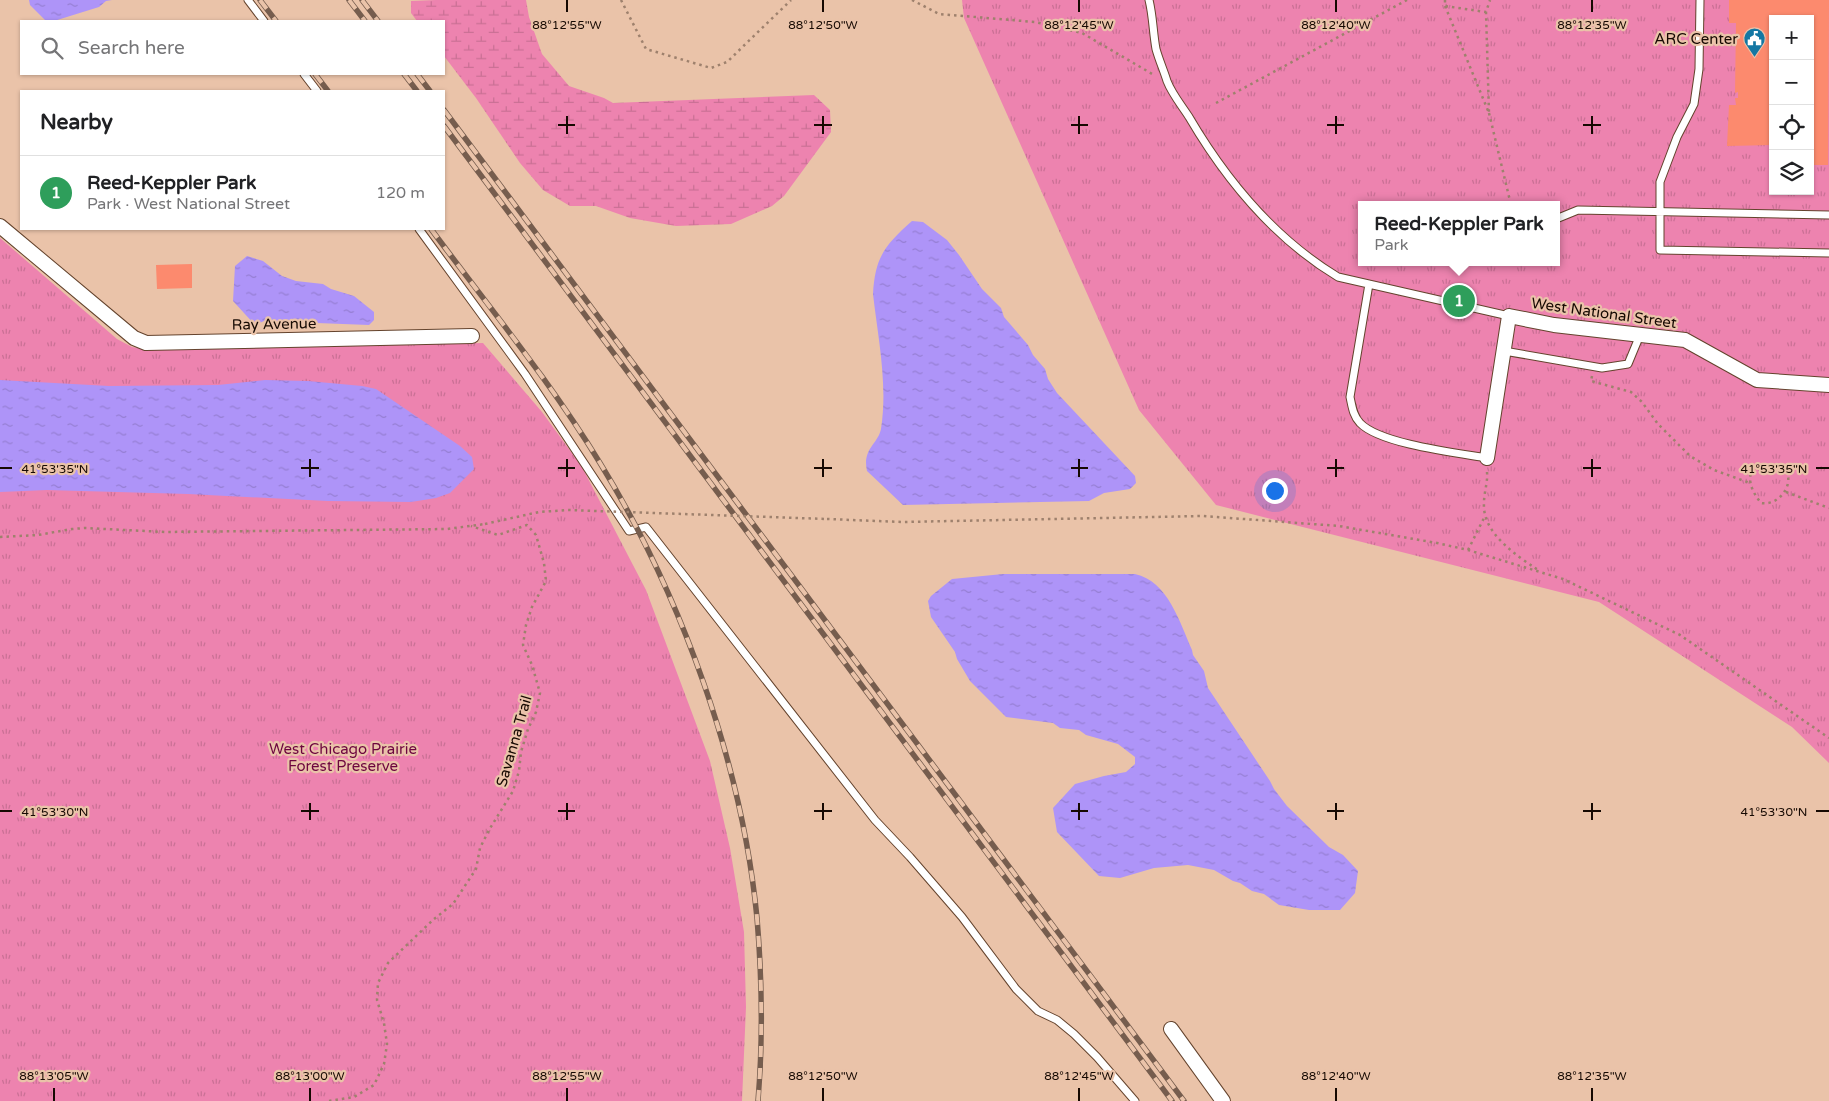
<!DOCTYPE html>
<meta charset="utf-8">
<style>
:root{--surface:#fff;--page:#f2f2f2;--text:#202124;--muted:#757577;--line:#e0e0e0;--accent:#2563eb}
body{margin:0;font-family:"Varela Round",sans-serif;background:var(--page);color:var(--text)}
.controls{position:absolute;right:15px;top:15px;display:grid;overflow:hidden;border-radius:0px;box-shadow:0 1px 4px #0004}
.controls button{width:45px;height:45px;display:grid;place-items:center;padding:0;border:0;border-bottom:1px solid var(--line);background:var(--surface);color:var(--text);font:25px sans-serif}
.you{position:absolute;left:1274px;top:490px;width:18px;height:18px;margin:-12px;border:4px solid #fff;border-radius:50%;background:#1a73e8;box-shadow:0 0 0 8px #1a73e833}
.badge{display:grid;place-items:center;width:32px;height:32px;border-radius:50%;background:var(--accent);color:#fff;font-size:16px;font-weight:700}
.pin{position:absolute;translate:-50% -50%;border:2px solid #fff;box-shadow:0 1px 5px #0006}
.popup{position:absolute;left:1358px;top:201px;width:202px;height:65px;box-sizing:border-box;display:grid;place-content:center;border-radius:0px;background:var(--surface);filter:drop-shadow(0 1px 4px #0005);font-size:16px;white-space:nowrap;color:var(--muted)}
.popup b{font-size:19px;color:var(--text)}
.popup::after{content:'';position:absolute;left:50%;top:100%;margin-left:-10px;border:10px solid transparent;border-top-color:var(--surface)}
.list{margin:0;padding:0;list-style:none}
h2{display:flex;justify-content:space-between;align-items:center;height:65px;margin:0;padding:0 20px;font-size:21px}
h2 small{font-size:16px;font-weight:400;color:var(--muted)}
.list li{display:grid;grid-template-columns:32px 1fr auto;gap:15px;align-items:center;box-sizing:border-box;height:75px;padding:0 20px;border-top:1px solid var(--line)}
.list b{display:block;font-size:19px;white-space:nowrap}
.list p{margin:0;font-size:16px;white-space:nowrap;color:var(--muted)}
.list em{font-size:16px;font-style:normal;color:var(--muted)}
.icon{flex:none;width:28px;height:28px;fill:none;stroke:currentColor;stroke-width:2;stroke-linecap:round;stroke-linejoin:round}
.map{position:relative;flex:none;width:1829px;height:1101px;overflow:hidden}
.search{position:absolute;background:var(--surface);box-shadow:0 1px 4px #0004;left:20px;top:20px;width:425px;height:55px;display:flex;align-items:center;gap:12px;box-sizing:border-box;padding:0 18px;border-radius:0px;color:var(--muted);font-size:19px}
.panel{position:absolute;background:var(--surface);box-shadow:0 1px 4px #0004;left:20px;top:90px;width:425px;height:140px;border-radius:0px}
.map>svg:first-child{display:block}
.wetland{fill:url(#wetland-marsh)}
.park{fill:url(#park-tufts);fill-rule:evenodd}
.water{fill:url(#water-ripples)}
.building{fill:#fc8a6e}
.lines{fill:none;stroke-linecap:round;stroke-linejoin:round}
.service-casing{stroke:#64432d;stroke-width:9}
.minor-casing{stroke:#64432d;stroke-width:16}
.path{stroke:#9e816d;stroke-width:2.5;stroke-dasharray:2.5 4;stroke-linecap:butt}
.service{stroke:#fff;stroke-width:7}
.minor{stroke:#fff;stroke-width:14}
.rail-casing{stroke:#765d4e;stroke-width:5.5}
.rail{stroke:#eac3a9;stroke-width:4;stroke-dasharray:11;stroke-linecap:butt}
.path-bridge{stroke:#9e816d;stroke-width:2.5;stroke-dasharray:2.5 4;stroke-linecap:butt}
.ticks{fill:none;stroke:#160902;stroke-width:2}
.labels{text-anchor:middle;stroke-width:4.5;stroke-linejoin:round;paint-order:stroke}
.poi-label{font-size:15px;fill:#160902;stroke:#eac3a9;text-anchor:end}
.street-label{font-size:15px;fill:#160902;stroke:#eac3a9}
.park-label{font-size:15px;fill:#6d053f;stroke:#eac3a9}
.ticks-label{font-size:12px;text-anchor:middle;fill:#160902;stroke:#eac3a9;stroke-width:4.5;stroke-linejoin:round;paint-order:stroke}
</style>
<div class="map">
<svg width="1829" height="1101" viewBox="0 0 1829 1101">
<defs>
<pattern id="wetland-marsh" width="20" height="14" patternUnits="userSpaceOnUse" patternTransform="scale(1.25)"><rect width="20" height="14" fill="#ed83af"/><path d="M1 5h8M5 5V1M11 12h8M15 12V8" fill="none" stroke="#ca7095"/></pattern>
<pattern id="park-tufts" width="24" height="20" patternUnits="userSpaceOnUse" patternTransform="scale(1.25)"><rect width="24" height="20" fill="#ed83af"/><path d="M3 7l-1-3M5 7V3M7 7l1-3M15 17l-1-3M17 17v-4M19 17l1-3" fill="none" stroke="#ca7095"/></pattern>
<pattern id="water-ripples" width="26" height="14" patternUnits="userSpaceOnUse" patternTransform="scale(1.25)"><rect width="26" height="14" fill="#ae94f8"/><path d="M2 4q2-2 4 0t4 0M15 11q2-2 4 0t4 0" fill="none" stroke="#957ed3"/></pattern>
</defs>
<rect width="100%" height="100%" fill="#eac3a9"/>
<path class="wetland" d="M436,0H526L529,17L542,54L569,86L604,98L613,103L814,95L830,110L831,132L784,196L772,206L731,224L676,226L630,218L596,206H570L543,190L520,163L476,98L444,56V21H417L411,13V1Z"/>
<path class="park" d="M962,0H1829V763L1792,727L1599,602L1216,505L1139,410L964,18ZM1773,19H1810V191H1773ZM1362,205H1556V262H1362Z
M0,238L117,339L132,347L151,350L483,343L542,412L582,467L646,590L710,761L730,848L744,932L746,1007L742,1101H0Z"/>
<path class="water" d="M29,0H112L106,1L99,7L54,21H46L30,5Z
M912,221L923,222L947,240L959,255L982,289L1001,308L1004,317L1028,345L1033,355L1045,369L1048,379L1057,393L1135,476L1136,483L1130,489L1104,493L1089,501L903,505L867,471C862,449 878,444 881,429C888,384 878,338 873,294C875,257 885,245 912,221Z
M247,256L263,261L282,276L296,281L323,284L331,289L354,296L374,312V320L369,325L264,321L255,325L233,301L235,266Z
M0,380L109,386L218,385L265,380L308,381L362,386L376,389L460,446L472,457L474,469L450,493L436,498L411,502L328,501L188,494L47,490L0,492Z
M1003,574H1135C1168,581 1180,623 1192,650L1193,655L1204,671L1208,688L1270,781L1274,789L1287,806L1329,847L1343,855L1358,871L1355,893L1340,910H1309L1279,905L1264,894L1252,891L1240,883L1233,881L1214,870L1188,865L1154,868L1120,878L1099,876L1057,832L1053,808L1075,784L1104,776L1126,772L1135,764V757L1118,744L1086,735L1079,730L1060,728L1053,723L1006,717L970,681L957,659L955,652L931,617L928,601L931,596L952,579Z"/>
<path class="building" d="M1729,0H1829L1828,165H1810V19H1773V145L1727,146L1729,105H1736L1735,98H1738V92L1735,93L1736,23H1729Z
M192,264V288L157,289L156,265Z"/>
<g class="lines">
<defs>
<path id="service" d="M248,0L264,21
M1149,0C1153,16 1153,33 1156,49C1159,60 1164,71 1167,81C1172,94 1182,106 1189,117C1226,180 1275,239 1338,277L1509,316
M1700,0L1699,69L1694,104L1677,137L1660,182V250L1829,253
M304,74L317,91
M1556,219L1578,210L1829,215
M419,229L525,374L629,531L646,527L875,820L910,857L962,917L1016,989L1038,1011L1057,1020L1074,1034L1097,1057L1135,1101
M1369,284L1350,397C1352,406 1353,416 1360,423C1380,444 1457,453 1487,458
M1504,351L1602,368L1628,364L1640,335"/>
<path id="minor" d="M0,226L134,338L146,343L472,336
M1487,458L1509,316L1554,325L1685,340L1757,380L1829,385
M1171,1029L1223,1101"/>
</defs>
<use href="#service" class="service-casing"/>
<use href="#minor" class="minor-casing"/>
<path class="path" d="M621,0L646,49L711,68L727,62L791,0
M912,0L939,14L1035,22L1082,33L1154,75
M1445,0V6L1486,12L1490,0
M1445,6L1489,113L1486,12
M1216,103L1407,0
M1489,113L1511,205
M1592,376L1591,381L1631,392L1642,402L1658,424L1690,456L1714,470L1750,483
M1755,466C1763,466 1775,464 1782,468C1798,478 1781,507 1761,503C1752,492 1745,477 1755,466Z
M1487,472C1488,482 1484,492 1484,503C1482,533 1516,555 1538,570
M1786,492L1829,508
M827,519L902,522L1203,516L1339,526L1437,543L1468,550L1563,579L1680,635L1829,738
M0,537L38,535L72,529L85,528L165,532L447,529L485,524
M1468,550L1485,516
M329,1101L354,1097L374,1085L384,1064L387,1044L384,1023L377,1000L378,983L388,963L434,919L453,904L476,869L480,848L489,830L513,791L519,771L521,752L528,729L536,712L540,693L532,665L523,645L526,625L532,607L546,581L544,563L536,535L527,525L498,535L471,526"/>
<use href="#service" class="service"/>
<use href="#minor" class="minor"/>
<defs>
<path id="rail" d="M260,0L276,21
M349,0L365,21
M362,0L378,21
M315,74L328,91
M404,74L417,91
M417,74L430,91
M444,110L1184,1101
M444,126L1172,1101
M431,229C488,306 550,381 600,463C681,595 742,763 757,918C762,978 763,1041 758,1101"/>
</defs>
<use href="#rail" class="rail-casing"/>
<use href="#rail" class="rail"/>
<path class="path-bridge" d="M485,524L539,512L568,510L827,519"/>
</g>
<path class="ticks" d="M567,0V12M823,0V12M1079,0V12M1336,0V12M1592,0V12M567,116V134M823,116V134M1079,116V134M1336,116V134M1592,116V134M558,125H575M814,125H832M1071,125H1088M1327,125H1344M1583,125H1601M310,459V477M567,459V477M823,459V477M1079,459V477M1336,459V477M1592,459V477M0,468H12M301,468H319M558,468H575M814,468H832M1071,468H1088M1327,468H1344M1583,468H1601M1816,468H1829M310,803V820M567,803V820M823,803V820M1079,803V820M1336,803V820M1592,803V820M0,811H12M301,811H319M558,811H575M814,811H832M1071,811H1088M1327,811H1344M1583,811H1601M1816,811H1829M54,1088V1101M310,1088V1101M567,1088V1101M823,1088V1101M1079,1088V1101M1336,1088V1101M1592,1088V1101"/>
<defs>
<symbol id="civic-pin" viewBox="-11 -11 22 30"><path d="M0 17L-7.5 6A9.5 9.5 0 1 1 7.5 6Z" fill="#1477a3" stroke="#eac3a9"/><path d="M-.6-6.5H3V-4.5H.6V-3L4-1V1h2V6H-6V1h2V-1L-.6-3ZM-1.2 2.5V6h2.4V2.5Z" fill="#fff"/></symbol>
</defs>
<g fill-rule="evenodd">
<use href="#civic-pin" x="1742" y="26" width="25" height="34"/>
</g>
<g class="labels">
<g class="poi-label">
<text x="1738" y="44">ARC Center</text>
</g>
<g class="street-label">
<text transform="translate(1604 313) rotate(8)" y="5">West National Street</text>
<text transform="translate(274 324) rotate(-1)" y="5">Ray Avenue</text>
<text transform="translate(514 741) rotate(-74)" y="5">Savanna Trail</text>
</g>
<g class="park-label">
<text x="343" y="754">West Chicago Prairie<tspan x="343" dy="17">Forest Preserve</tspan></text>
</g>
</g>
<g class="ticks-label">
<text x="567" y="29">88°12'55"W</text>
<text x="823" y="29">88°12'50"W</text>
<text x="1079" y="29">88°12'45"W</text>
<text x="1336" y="29">88°12'40"W</text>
<text x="1592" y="29">88°12'35"W</text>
<text x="55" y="473">41°53'35"N</text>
<text x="1774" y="473">41°53'35"N</text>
<text x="55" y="816">41°53'30"N</text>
<text x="1774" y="816">41°53'30"N</text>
<text x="54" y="1080">88°13'05"W</text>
<text x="310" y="1080">88°13'00"W</text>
<text x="567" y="1080">88°12'55"W</text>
<text x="823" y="1080">88°12'50"W</text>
<text x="1079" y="1080">88°12'45"W</text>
<text x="1336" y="1080">88°12'40"W</text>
<text x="1592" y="1080">88°12'35"W</text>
</g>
</svg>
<div class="controls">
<button>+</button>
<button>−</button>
<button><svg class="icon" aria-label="locate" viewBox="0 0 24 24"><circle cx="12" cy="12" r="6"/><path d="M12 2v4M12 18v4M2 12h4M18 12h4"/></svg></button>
<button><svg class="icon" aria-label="layers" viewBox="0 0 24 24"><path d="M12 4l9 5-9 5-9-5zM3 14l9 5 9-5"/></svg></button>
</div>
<div class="you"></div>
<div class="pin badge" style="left:1459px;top:301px;background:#2e9e5b">1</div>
<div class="popup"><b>Reed-Keppler Park</b>Park</div>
<div class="search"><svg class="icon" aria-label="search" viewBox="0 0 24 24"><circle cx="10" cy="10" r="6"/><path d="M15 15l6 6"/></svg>Search here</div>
<section class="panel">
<h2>Nearby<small></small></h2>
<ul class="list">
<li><span class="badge" style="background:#2e9e5b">1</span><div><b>Reed-Keppler Park</b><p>Park · West National Street</p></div><em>120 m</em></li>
</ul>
</section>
</div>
